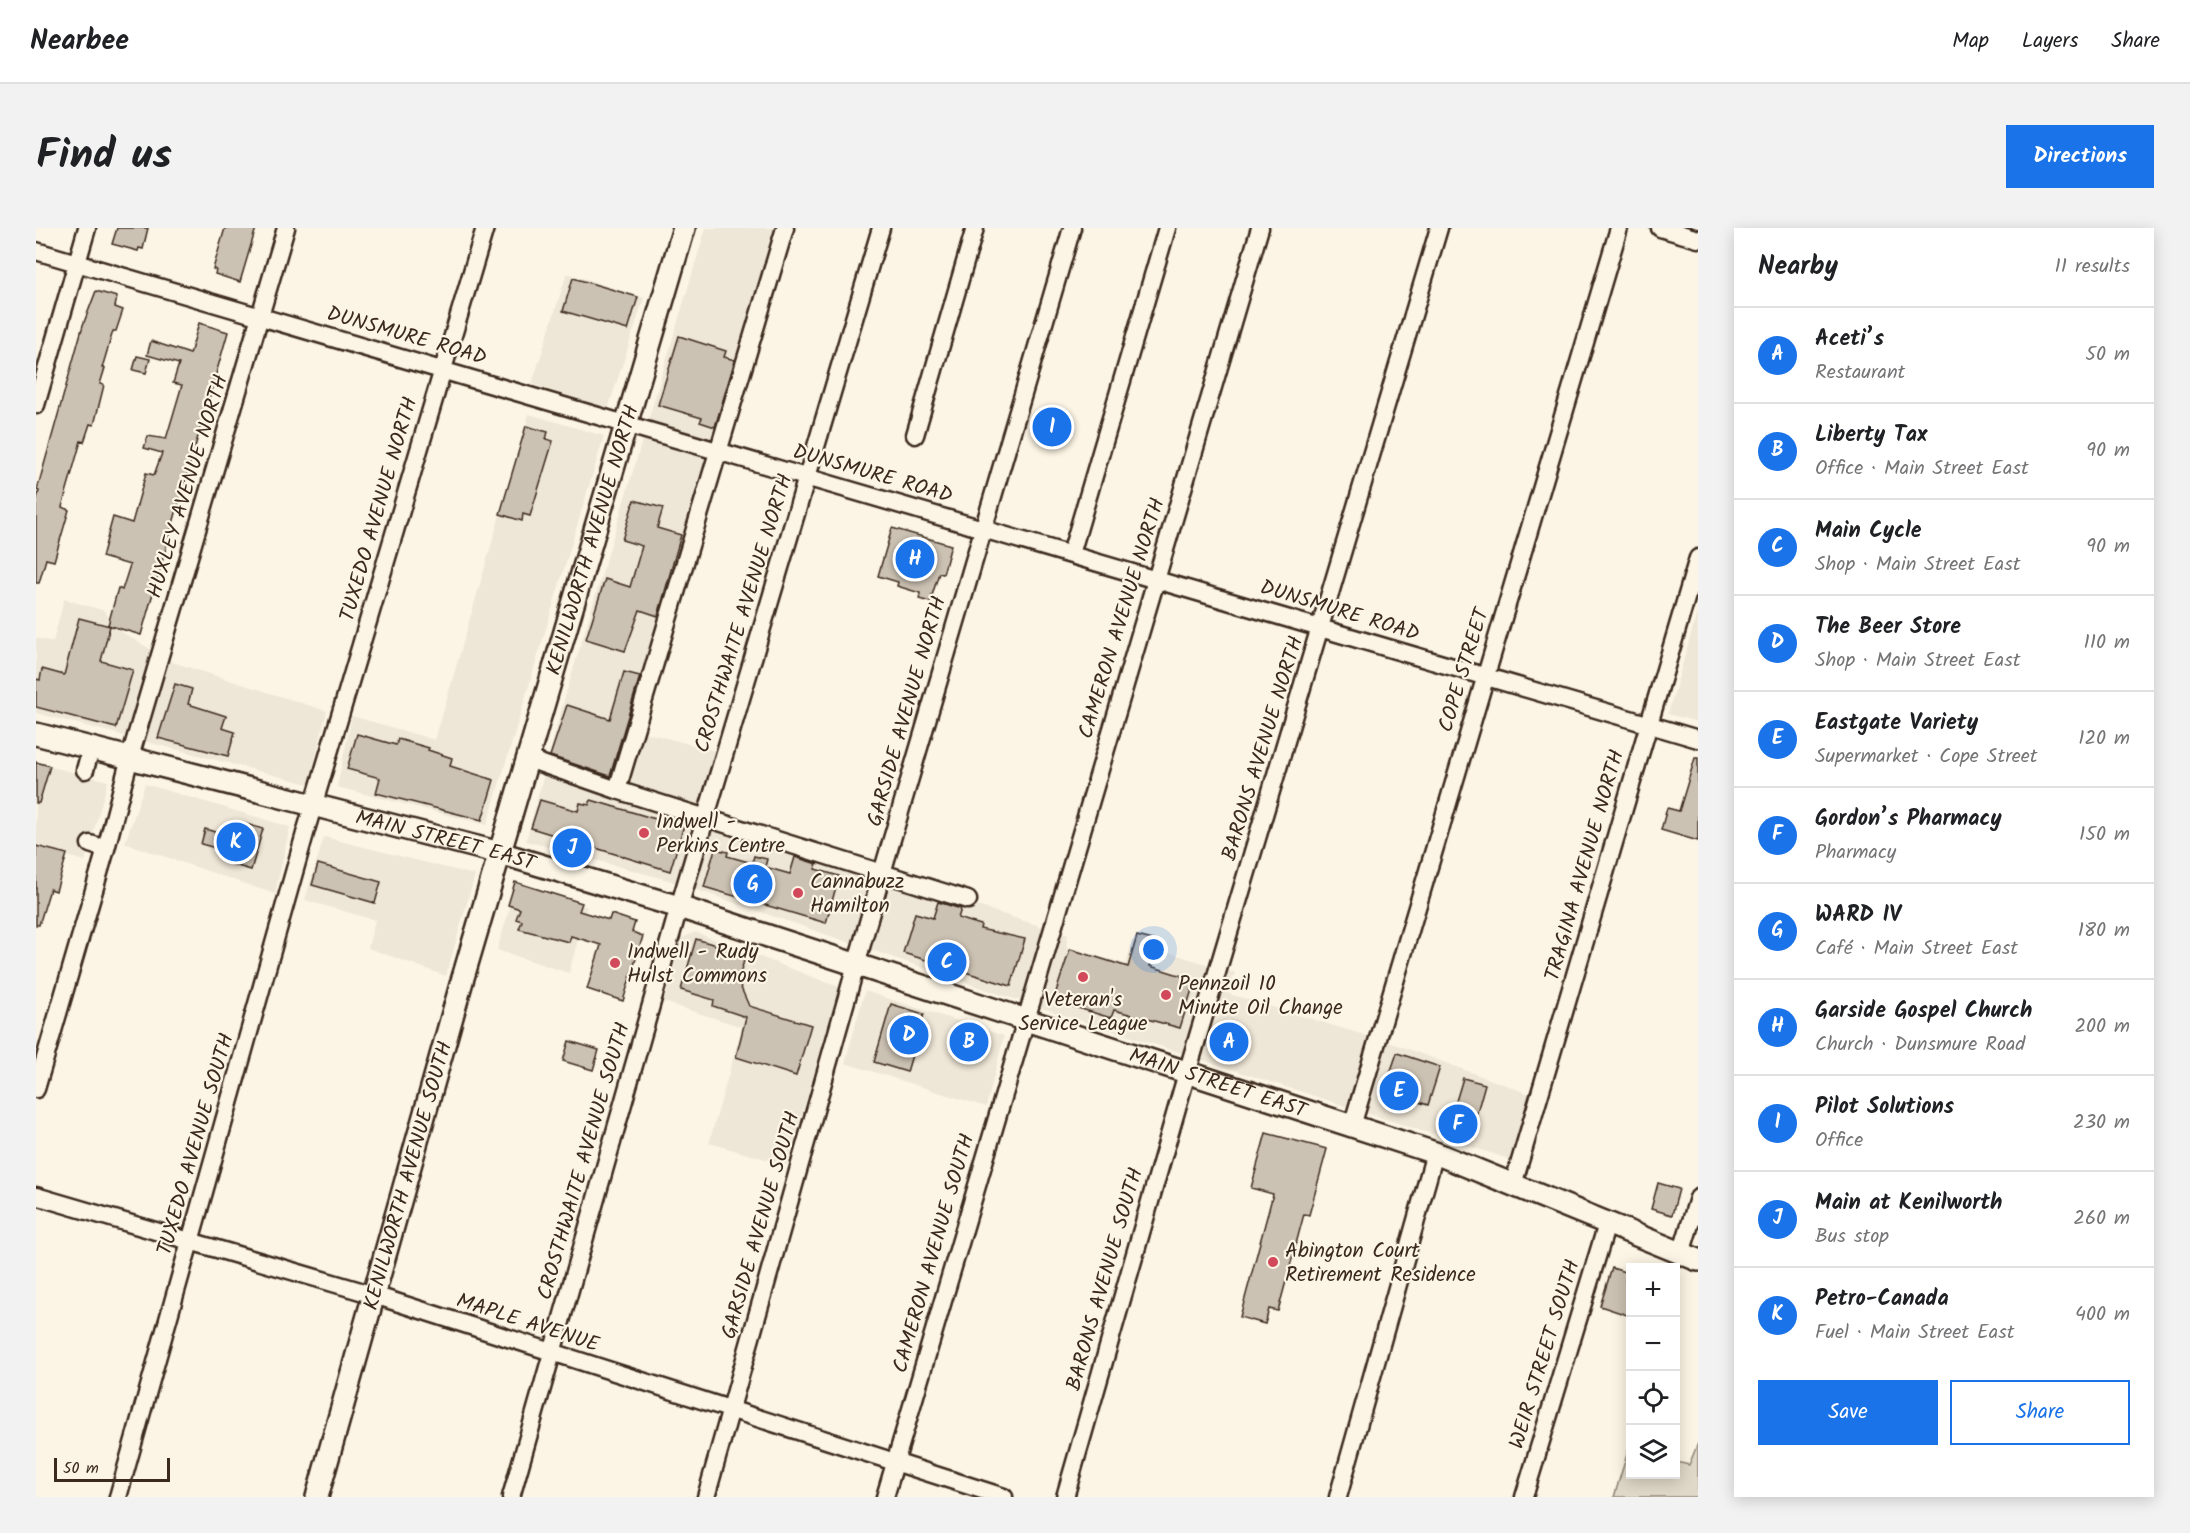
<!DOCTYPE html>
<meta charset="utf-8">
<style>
:root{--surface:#fff;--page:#f2f2f2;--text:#202124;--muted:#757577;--line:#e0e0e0;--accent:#1a73e8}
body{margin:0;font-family:Kalam,sans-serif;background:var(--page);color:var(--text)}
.controls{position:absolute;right:18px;bottom:18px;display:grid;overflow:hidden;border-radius:0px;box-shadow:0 3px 15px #0003}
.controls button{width:54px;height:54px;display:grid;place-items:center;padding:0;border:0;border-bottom:2px solid var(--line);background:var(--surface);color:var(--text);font:30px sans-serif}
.scale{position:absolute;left:18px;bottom:15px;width:116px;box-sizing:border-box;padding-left:6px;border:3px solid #3b2a1e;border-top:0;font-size:16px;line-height:21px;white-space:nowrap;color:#3b2a1e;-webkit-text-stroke:4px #fcf5e5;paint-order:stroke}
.you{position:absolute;left:1118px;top:722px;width:21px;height:21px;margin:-15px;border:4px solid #fff;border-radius:50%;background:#1a73e8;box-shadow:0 0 0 9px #1a73e833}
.badge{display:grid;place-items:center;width:39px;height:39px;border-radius:50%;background:var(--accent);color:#fff;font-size:20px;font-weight:700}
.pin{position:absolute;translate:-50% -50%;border:3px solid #fff;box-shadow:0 2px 6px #0006}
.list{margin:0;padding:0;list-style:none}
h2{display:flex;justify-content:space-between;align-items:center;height:78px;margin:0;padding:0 24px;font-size:26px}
h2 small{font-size:20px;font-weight:400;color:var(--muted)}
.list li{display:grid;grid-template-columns:39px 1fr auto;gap:18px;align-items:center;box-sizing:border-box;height:96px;padding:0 24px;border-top:2px solid var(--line)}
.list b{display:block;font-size:22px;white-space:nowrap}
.list p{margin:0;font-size:20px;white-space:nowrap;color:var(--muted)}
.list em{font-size:20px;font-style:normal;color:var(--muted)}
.actions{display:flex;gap:12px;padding:18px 24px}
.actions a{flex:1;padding:14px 0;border:2px solid var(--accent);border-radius:0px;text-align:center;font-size:21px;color:var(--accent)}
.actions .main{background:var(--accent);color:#fff}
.icon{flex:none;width:33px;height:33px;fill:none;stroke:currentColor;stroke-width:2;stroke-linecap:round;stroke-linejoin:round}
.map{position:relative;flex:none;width:1662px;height:1269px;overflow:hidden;border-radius:0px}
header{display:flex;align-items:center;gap:36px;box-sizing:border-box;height:84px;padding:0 30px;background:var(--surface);border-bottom:2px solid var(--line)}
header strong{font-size:28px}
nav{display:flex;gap:33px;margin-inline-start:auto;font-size:21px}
.intro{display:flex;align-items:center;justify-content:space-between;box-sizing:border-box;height:144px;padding:0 36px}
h1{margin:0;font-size:42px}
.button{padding:15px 27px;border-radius:0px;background:var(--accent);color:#fff;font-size:21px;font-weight:700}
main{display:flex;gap:36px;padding:0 36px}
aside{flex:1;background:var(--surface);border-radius:0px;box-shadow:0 3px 15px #0003}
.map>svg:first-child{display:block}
.built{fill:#eee6d6}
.green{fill:#e0d8c8;stroke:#8e8173;stroke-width:1.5}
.building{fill:#ccc2b3;stroke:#3b2a1e;stroke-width:1.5}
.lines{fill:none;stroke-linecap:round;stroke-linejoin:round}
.minor-casing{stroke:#3b2a1e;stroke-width:21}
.major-casing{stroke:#3b2a1e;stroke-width:26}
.minor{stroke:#fcf5e5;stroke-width:16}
.major{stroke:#fcf5e5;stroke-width:21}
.poi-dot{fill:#d1495b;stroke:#fcf5e5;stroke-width:2}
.labels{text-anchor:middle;stroke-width:4.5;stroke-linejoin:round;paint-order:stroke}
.street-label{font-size:21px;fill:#3b2a1e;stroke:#fcf5e5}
.poi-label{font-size:21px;fill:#3b2a1e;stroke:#fcf5e5;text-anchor:start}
</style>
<header>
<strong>Nearbee</strong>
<nav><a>Map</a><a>Layers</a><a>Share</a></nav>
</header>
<div class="intro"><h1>Find us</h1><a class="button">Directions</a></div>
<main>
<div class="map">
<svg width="1662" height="1269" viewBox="0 0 1662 1269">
<rect width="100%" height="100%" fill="#fcf5e5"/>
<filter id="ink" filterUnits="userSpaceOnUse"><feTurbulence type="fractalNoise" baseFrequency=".0167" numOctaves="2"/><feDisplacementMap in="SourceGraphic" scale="12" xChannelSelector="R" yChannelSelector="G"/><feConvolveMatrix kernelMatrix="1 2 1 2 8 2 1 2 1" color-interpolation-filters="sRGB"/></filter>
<g filter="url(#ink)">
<path class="built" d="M670,0H756L600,502L679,523L660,588L1032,707L1030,719L1090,736L1096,713L1199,745L1190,765L1361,817L1499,868L1476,932L972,769L632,652L490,613L526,479Z
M531,45L608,70L572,181L496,156Z
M493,186L568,208L451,597L301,559L316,488L399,512Z
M28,371L69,383L77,399L136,434L291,483L273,556L0,485V410L17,414Z
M1662,382V494L1632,486Z
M0,535L72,553L49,633L0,619Z
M109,556L254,599L239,666L89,615Z
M288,609L439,647L410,748L332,720L339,692L269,672Z
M481,656L551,679L533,745L461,722Z
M659,704L803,759L751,937L673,915L706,799L628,774L645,711Z
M829,763L968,808L950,879L809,835Z"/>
<path class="green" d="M1662,1215V1269H1578L1592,1223L1594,1224V1246H1640V1234L1653,1237Z"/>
<path class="building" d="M81,0H112L107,21L103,20L102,23L76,16Z
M189,0H220L204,54L179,46L180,42L177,41Z
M537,50L602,69L592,102L527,83Z
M60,63L81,69L79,79L87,82L80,103H77L66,140H69L64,156L68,157L58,197L54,196L48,214L45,213L26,279L33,282L18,333L10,331L3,355H0V274L3,263L1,262L47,97Z
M163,95L192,104L105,407L72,397L82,360L86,362L94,337L66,329L77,289L96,295L110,245L118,247L126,225L108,220L112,208L130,211L146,157L137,155L143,136L111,127L115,113L154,126Z
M643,108L690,123L688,129L699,132L679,199L664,194L666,190L622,177Z
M101,128L114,131L110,145L97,142Z
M490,198L512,204L510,211L517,213L494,288L487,286L486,293L464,286Z
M598,272L627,280L621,300L645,307L622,388L604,382L589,423L550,411L569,351L594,359L606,318L586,312Z
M856,300L915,317L907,346L903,345L894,374L883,371L884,365L861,358L862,354L842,348Z
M43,390L74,398L65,433L97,442L80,500L0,479V451L4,452L6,441L28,447Z
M588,444L604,448L574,548L514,528L531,477L574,491Z
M139,456L156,461L152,476L190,488L186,500L199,504L192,528L122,510Z
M321,506L360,517L362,511L393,520L392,522L416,530L414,538L458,552L446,592L340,565L344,550L311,541Z
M1659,530H1662V613L1625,602L1631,580L1643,583Z
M0,534L14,538L3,575H0Z
M504,572L542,583L544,575L553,577L555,572L623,592L625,587L649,594L634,643L495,600Z
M203,594L227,601L215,642L191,635L194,624L165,616L169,601L199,610Z
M0,618L31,626L20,663L14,661L3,697H0Z
M679,621L692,624L691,628L716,635L718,628L731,631L729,639L754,646L759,629L781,636L779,641L803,648L790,695L668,659Z
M282,636L345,654L339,675L276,657Z
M479,654L546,675L543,683L573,692L575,686L599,694L596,704L607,708L587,773L551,761L565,717L535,708L533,714L483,701L486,693L480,691L484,681L472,677Z
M902,674L925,681L922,690L945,697L944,701L989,711L975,758L867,725L879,685L897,690Z
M1101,708L1121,713L1114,738L1159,752L1144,800L1078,782L1075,790L1022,774L1019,767L1034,721L1092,739Z
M660,711L710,726L702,753L713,778L775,797L760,848L700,829L710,789L677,778L678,772L645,762Z
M855,776L888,786L871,844L838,834Z
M533,813L563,822L557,842L527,833Z
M1361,825L1404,839L1392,877L1348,863Z
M1427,850L1449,856L1438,895L1441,896L1436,913L1411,903Z
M1230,905L1291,921L1273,987L1268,986L1242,1083L1233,1081L1229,1096L1204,1089L1237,966L1215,960Z
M1622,955L1643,961L1636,987L1615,981Z
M1576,1040L1592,1045L1589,1053L1594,1054V1088L1564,1078Z"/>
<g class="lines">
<defs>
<path id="minor" d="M1624,0L1662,11
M0,23L1662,511
M0,177L51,0
M879,207L939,0
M1035,326L1131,0
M492,531L581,562L932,672
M49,542L55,520
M581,562L749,0
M54,616L70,621
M0,861L70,621L94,529L250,0
M1316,898L1583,0
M1477,957L1662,330
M0,968L338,1067L968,1269
M1645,1026L1662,970
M82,1269L270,602L449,0
M475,1269L643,679L845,0
M670,1269L846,645L1036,0
M849,1269L1224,0
M1029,1269L1151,845L1403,0
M1302,1269L1399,925
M1488,1269L1571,996"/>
<g id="major">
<path id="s1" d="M0,506L464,625L643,679L1399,925L1662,1032"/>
<path id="s2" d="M281,1269L426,753L648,0"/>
</g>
</defs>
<use href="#minor" class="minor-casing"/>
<use href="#major" class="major-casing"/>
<use href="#minor" class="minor"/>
<use href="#major" class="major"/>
</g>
</g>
<g class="poi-dot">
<circle cx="608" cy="605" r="6"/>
<circle cx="762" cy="665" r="6"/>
<circle cx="579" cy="735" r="6"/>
<circle cx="1047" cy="749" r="6"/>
<circle cx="1130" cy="767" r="6"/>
<circle cx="1237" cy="1034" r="6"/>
</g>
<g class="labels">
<g class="street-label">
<text transform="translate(371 107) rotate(16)" y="7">DUNSMURE ROAD</text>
<text transform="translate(837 245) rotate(16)" y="7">DUNSMURE ROAD</text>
<text transform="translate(151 258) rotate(-73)" y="7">HUXLEY AVENUE NORTH</text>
<text transform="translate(342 281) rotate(-74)" y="7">TUXEDO AVENUE NORTH</text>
<text dy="7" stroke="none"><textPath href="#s2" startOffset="996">KENILWORTH AVENUE NORTH</textPath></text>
<text transform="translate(1304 382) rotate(17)" y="7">DUNSMURE ROAD</text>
<text transform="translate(707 385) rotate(-73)" y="7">CROSTHWAITE AVENUE NORTH</text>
<text transform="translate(1085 390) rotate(-73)" y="7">CAMERON AVENUE NORTH</text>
<text transform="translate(1427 442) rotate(-73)" y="7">COPE STREET</text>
<text transform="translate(870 483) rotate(-74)" y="7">GARSIDE AVENUE NORTH</text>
<text transform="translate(1226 520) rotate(-73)" y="7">BARONS AVENUE NORTH</text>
<text dy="7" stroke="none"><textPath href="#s1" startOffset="423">MAIN STREET EAST</textPath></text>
<text transform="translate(1548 637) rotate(-74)" y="7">TRAGINA AVENUE NORTH</text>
<text dy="7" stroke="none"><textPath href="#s1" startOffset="1233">MAIN STREET EAST</textPath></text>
<text transform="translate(159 916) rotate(-74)" y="7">TUXEDO AVENUE SOUTH</text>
<text transform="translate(547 933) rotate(-74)" y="7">CROSTHWAITE AVENUE SOUTH</text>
<text dy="7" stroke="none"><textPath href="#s2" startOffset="334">KENILWORTH AVENUE SOUTH</textPath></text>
<text transform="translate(724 997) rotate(-74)" y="7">GARSIDE AVENUE SOUTH</text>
<text transform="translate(897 1025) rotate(-74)" y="7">CAMERON AVENUE SOUTH</text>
<text transform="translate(1068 1051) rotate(-74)" y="7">BARONS AVENUE SOUTH</text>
<text transform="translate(492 1094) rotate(18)" y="7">MAPLE AVENUE</text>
<text transform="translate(1508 1126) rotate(-73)" y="7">WEIR STREET SOUTH</text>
</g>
<g class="poi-label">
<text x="620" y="600">Indwell -<tspan x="620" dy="24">Perkins Centre</tspan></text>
<text x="774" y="660">Cannabuzz<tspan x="774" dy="24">Hamilton</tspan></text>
<text x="591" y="730">Indwell - Rudy<tspan x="591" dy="24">Hulst Commons</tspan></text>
<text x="1142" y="762">Pennzoil 10<tspan x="1142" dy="24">Minute Oil Change</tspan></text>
<text x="1047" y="778" text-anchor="middle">Veteran's<tspan x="1047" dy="24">Service League</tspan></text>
<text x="1249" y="1029">Abington Court<tspan x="1249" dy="24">Retirement Residence</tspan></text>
</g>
</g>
</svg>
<div class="controls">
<button>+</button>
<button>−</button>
<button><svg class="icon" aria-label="locate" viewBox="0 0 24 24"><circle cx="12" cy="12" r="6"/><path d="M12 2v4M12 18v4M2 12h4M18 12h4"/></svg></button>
<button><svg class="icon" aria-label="layers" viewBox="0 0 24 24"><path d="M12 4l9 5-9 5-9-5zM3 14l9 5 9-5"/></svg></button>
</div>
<div class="scale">50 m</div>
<div class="you"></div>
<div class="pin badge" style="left:1193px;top:814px">A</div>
<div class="pin badge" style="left:933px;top:814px">B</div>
<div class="pin badge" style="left:911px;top:734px">C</div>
<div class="pin badge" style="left:873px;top:807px">D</div>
<div class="pin badge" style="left:1363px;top:863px">E</div>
<div class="pin badge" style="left:1422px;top:896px">F</div>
<div class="pin badge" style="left:717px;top:656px">G</div>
<div class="pin badge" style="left:879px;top:331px">H</div>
<div class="pin badge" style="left:1016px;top:199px">I</div>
<div class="pin badge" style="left:536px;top:620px">J</div>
<div class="pin badge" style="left:200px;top:614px">K</div>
</div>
<aside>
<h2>Nearby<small>11 results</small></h2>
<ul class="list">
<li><span class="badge">A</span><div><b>Aceti’s</b><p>Restaurant</p></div><em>50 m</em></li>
<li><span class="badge">B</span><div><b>Liberty Tax</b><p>Office · Main Street East</p></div><em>90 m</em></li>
<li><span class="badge">C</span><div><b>Main Cycle</b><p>Shop · Main Street East</p></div><em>90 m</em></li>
<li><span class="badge">D</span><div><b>The Beer Store</b><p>Shop · Main Street East</p></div><em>110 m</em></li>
<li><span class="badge">E</span><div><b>Eastgate Variety</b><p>Supermarket · Cope Street</p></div><em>120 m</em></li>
<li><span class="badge">F</span><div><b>Gordon’s Pharmacy</b><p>Pharmacy</p></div><em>150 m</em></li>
<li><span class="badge">G</span><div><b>WARD IV</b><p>Café · Main Street East</p></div><em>180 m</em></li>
<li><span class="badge">H</span><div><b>Garside Gospel Church</b><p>Church · Dunsmure Road</p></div><em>200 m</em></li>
<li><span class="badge">I</span><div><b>Pilot Solutions</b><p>Office</p></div><em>230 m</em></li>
<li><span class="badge">J</span><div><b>Main at Kenilworth</b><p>Bus stop</p></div><em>260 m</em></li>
<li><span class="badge">K</span><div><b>Petro-Canada</b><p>Fuel · Main Street East</p></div><em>400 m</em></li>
</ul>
<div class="actions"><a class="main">Save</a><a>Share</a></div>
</aside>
</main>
